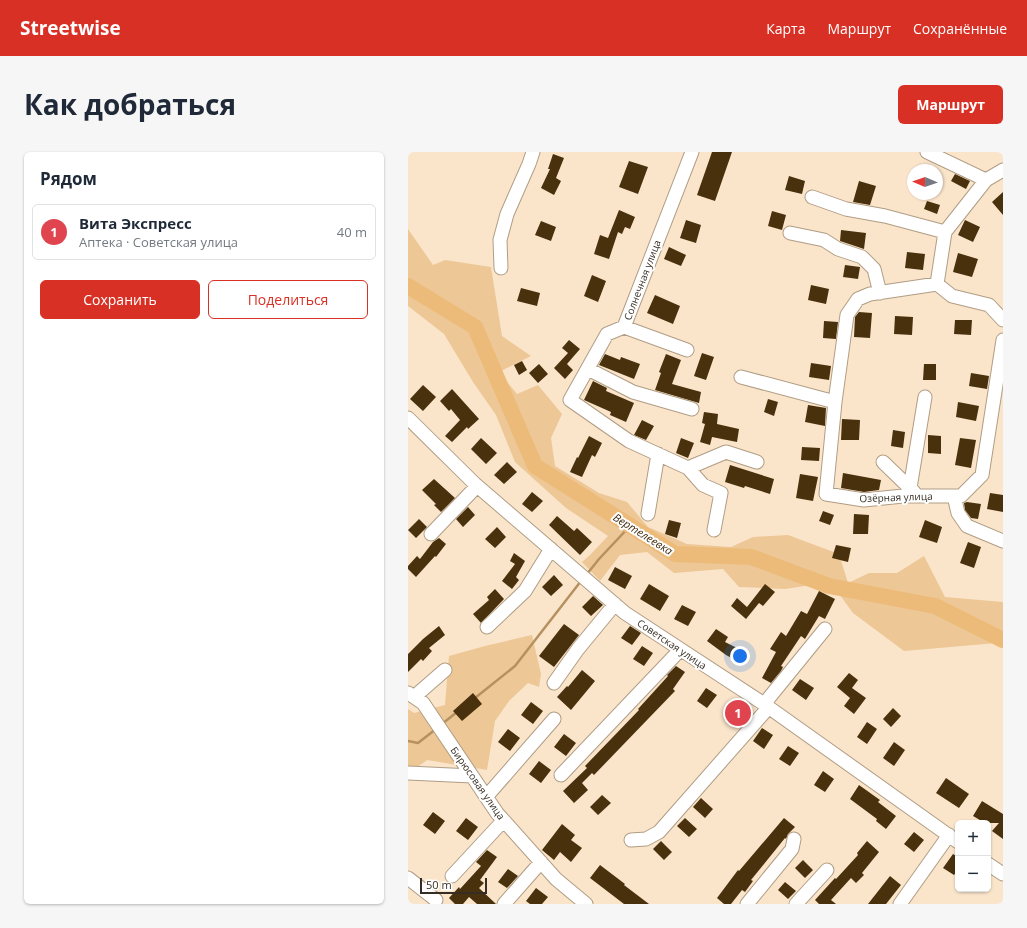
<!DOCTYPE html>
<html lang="ru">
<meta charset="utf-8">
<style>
:root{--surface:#fff;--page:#f6f6f7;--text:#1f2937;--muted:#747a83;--line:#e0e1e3;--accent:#d93025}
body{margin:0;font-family:"Open Sans",sans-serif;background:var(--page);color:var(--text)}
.controls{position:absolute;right:12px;bottom:12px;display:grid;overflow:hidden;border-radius:6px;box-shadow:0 1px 3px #0004}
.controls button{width:36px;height:36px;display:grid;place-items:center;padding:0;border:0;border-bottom:1px solid var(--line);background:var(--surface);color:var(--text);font:20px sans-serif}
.compass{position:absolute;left:499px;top:12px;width:36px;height:36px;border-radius:50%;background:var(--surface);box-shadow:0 1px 3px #0004;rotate:272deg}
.scale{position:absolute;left:12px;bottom:10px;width:67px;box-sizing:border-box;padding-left:4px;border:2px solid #362e24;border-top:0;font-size:11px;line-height:14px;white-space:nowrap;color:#362e24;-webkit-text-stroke:3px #fff;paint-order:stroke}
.you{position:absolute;left:332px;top:504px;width:14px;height:14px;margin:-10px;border:3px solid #fff;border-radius:50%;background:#1a73e8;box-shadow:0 0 0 6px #1a73e833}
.badge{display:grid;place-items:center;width:26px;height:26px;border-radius:50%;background:var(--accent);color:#fff;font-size:13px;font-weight:700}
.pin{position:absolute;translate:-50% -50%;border:2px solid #fff;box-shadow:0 1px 4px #0006}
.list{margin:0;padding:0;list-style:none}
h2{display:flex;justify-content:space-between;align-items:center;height:52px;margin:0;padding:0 16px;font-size:17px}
h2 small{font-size:13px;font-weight:400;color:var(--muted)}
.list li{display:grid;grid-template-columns:26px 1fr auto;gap:12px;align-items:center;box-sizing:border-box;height:56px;margin:0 8px 8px;padding:0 8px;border:1px solid var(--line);border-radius:6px}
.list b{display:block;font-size:15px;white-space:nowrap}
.list p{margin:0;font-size:13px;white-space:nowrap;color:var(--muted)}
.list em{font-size:13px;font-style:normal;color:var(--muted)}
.actions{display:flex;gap:8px;padding:12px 16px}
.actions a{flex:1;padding:9px 0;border:1px solid var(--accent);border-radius:6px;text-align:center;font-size:14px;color:var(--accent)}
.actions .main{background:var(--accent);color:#fff}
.map{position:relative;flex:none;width:595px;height:752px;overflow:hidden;border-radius:6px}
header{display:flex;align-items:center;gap:24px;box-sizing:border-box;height:56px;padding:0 20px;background:var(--accent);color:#fff}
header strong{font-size:19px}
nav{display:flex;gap:22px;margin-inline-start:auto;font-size:14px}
.intro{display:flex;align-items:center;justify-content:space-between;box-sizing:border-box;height:96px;padding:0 24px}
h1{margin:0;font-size:28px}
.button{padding:10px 18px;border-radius:6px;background:var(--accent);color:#fff;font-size:14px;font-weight:700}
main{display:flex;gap:24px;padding:0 24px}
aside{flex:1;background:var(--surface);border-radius:6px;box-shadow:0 1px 3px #0004}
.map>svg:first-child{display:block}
.green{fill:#edc796}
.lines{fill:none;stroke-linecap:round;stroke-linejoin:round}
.stream{stroke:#b69160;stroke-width:2.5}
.river{stroke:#edbb79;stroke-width:16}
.building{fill:#49310d}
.minor-casing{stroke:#b09d84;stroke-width:15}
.minor{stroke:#fff;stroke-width:13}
.labels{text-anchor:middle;stroke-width:4;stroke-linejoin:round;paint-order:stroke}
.street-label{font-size:10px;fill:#362e24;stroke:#fff}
.water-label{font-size:11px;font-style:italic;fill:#432f12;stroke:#fff}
</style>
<header>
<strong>Streetwise</strong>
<nav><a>Карта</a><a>Маршрут</a><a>Сохранённые</a></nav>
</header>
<div class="intro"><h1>Как добраться</h1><a class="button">Маршрут</a></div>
<main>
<aside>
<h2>Рядом<small></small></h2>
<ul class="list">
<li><span class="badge" style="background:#e0444e">1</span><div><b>Вита Экспресс</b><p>Аптека · Советская улица</p></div><em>40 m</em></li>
</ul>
<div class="actions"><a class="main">Сохранить</a><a>Поделиться</a></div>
</aside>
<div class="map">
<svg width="595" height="752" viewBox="0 0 595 752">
<rect width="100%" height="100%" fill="#fae5cb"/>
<path class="green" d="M0,77L25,113L37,108L83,115L94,184L123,204L91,220L109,242L130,233L154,262L143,286L147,314L191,341L219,350L240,375L279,392L323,395L345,385L380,383L431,402L440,431L461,421H489L516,404L537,445L595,450V496L589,491L496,499L445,461L429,439L404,433L377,437L331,435L315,417L266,421L239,400L212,403L192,429L174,410L182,403L200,384L158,356L107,310L88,263L65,230L36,182L0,154Z
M124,483L133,522L131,535L120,531L101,549L87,569L79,618L19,608L0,622V557L6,561L37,553L41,504L77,494Z"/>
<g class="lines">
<path class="stream" d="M179,422L191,407L222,374
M67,546L107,514L173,429
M34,572L49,560
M0,589L10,591L28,577"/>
<path class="river" d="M0,134L67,175L127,314L267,402L343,405L421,434L527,454L595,488"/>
</g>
<path class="building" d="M304,0H324L307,49L289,43Z
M145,2L156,6L148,26L153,29L146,43L133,36L142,17H140Z
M221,9L240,15L230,42L211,35Z
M547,22L562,29L558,37L543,29Z
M381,24L397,29L394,42L377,38Z
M451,29L468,34L462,53L445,50Z
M595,40V63L584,50Z
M519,49L532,53L529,62L516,57Z
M211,58L227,65L222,77L217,75L214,82L210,80L201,107L186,102L192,83L200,86Z
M364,59L378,63L374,78L360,74Z
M278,68L293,73L288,91L272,86Z
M557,68L572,75L565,90L550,83Z
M133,69L148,75L143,89L127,83Z
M433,78L458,81L456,97L432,89Z
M261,95L278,103L273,114L256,107Z
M499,100L517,102L515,118L497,116Z
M550,101L570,107L564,125L545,120Z
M437,113L452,115L450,127L435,125Z
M184,123L198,129L190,150L176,144Z
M403,133L421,137L418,152L400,148Z
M113,136L132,141L129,154L109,149Z
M247,143L272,154L265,172L239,161Z
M451,160L464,161L462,186L446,185L447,165Z
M487,164L505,165L504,183L486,182Z
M547,168H564L563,183L546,182Z
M416,169L430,170L428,187L415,186Z
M161,188L172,197L159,212L165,218L157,227L146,216L160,201L154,196Z
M294,201L306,205L298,228L286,224Z
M197,202L212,208L213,205L232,212L226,227L191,213Z
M258,202L273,208L264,232L293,240L291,251L247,238L253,221L251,220Z
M114,209L119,218L111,223L106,213Z
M403,211L423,214L421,228L401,225Z
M131,212L140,222L130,231L121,221Z
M516,212H528V228H515Z
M563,221L581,224L579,237L561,234Z
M185,229L199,236L198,239L226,251L218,270L202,263L203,260L176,248Z
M15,233L28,245L15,259L2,247Z
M44,237L71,267L60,277L59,275L44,290L37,284L52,268L43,257L41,259L32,249Z
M360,247L370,250L366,264L356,260Z
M550,250L571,254L568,269L548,265Z
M400,253L418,256L417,274L397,270Z
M296,260L310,262L309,272L331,277L329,290L304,285L302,293L292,290L297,272L294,271Z
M434,267L452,268L451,288H433Z
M234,268L246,274L238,288L226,283Z
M485,278L497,280L495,296L483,294Z
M520,283L533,284V302L520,301Z
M181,284L194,291L187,305L184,303L174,325L162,320L169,305L170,306Z
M73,286L89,301L78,312L63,297Z
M273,286L286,291L280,306L268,301Z
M552,286L568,288L563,316L547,313Z
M394,295L412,296L411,309L393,308Z
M99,310L109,320L96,332L86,323Z
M322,313L366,327L362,342L337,334L336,336L317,330Z
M435,321L473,328L471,338L456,340L433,336Z
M392,322L410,325L405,349L388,346Z
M26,327L47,346L33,360L26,353L28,352L14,338Z
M124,340L135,349L124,360L114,352Z
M582,341L595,343V360L579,357Z
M559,350L573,352L570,367L563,366L557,358L556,351Z
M60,355L67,363L55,375L48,367Z
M415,359L426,363L422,373L411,369Z
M446,362L461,363L460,382H445Z
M149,364L166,379L169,376L184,390L172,403L141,373Z
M11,367L19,375L8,386L0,378Z
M261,368L273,371L269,386L257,382Z
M517,368L534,375L529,391L511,385Z
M89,375L98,385L87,396L77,387Z
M31,386L38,392L28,405L27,404L8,425L0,417V414L9,404L12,407L25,390Z
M560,390L573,395L566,416L552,411Z
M428,393L443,396L440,410L424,406Z
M106,401L117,409L108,425L111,428L104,437L94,429L107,412L102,409Z
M207,415L224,424L217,437L200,428Z
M146,423L155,433L143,444L134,435Z
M241,432L261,444L252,459L232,447Z
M357,432L367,440L355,454L351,451L338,467L323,454L329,446L339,455Z
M87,437L96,447L73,471L65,462L81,448L79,445Z
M411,439L427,447L417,467L411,464L397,487L393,484L373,514L375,515L373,519L363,531L354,526L368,500L362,497L373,480L378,484L393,459L399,462Z
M185,444L195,453L183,464L174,455Z
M274,453L288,460L280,474L266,467Z
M156,472L171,483L146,515L131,504Z
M31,474L37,483L21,496L24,499L15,509L13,507L0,520V502L15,487Z
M222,474L233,481L224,493L213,486Z
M308,477L320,485L317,490L339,501L333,511L318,503L299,489Z
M234,494L245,501L236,514L225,507Z
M268,514L277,520L265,537L267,539L186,623L184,621L174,631L180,638L166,651L155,639L179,616L177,614L231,558L230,557L260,524L259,523Z
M174,518L187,529L163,558L149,545L159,534L160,535Z
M441,521L450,528L444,536L458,546L446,562L436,554L442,546L429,535Z
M392,527L406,536L398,548L384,538Z
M298,536L309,543L299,556L289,549Z
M65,541L74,552L54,569L45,559Z
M123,550L135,559L125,572L113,563Z
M325,554L336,562L327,575L316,567Z
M485,556L493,564L483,575L475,567Z
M459,570L469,577L459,592L449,585Z
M354,576L365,583L356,597L345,589Z
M100,577L112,586L102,599L90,590Z
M156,582L168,591L158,604L146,595Z
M486,590L497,598L486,614L475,606Z
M380,594L391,601L382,614L371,607Z
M131,609L143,618L133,631L121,622Z
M415,619L426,627L417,640L406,633Z
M538,626L561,642L551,656L528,641Z
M451,633L472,648L470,650L488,664L478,677L468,669L469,667L442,647Z
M194,643L203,651L190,663L182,655Z
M293,646L305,657L297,666L285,655Z
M574,649L595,662V687L584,679L591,671H577L565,664Z
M25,660L37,669L27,682L15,673Z
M58,666L70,675L60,688L48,679Z
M277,666L289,677L281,685L269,674Z
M376,666L387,675L380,682L378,687L377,686L343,728L345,729L337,740L334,738L323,752H316L309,746L330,718L331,719Z
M154,672L167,683L163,688L174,696L163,710L152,700L146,708L134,698Z
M506,680L516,688L506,700L496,692Z
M253,689L264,700L256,708L245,697Z
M459,689L471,700L454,721L456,723L448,731L443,726L423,748L428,752H411L407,748L427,726L428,727L450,703L449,701Z
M79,698L89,705L72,728L76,731L71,736L88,752H69L61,745L55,752H47L41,746L51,735L52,737L73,714L68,710Z
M545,702L550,705V717L546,723L535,716Z
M395,708L405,718L397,726L387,716Z
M192,713L217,732L216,733L241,752H216L182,726Z
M100,717L110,724L99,736L90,730Z
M482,724L493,733L478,752H460Z
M377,730L388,739L380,747L370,738Z
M128,736L140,745L134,752H122L118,749Z"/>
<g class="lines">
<defs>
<path id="minor" d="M284,0L216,175L199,182L162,248L221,289L280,316L318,300L349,310
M519,0L578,28
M404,45L438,57L477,64L537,80
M382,81L416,88L430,97L454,105L466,117L472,141
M93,116L92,88L99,62L121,12L125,0
M529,132L537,80L578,28L595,18
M595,168L581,153L544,144L529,132L462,142L450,147L439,163L427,250L418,342L456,348L495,344H553L574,323L595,188
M216,175L279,198
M180,217L225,240L284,257
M333,225L427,250
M0,266L67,332L217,461L356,552L550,690
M475,310L506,340
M280,316L295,333L313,341L306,378
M502,336L517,245
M546,344L550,361L559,374L595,389
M240,362L250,302
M23,382L69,334
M79,475L117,439L143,397
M146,531L170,497L207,452
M0,541L15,551L89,661L148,727L178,752
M6,545L37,518
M356,552L417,477
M0,621L64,624
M153,623L272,498
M78,645L146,567
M223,688L238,687L251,680L361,555
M580,712L595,722
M44,724L95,669
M0,726L28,748
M96,752L133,710
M339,752L384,697L386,687
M388,752L419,718
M492,752L541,683"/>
</defs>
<use href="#minor" class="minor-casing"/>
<use href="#minor" class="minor"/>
</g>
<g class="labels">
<g class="street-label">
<text transform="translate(234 128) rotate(-69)" y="4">Солнечная улица</text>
<text transform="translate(488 345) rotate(-2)" y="4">Озёрная улица</text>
<text transform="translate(264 492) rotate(34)" y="4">Советская улица</text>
<text transform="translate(70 631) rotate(55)" y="4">Бирюсовая улица</text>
</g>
<g class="water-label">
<text transform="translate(235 382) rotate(32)" y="4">Вертелеевка</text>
</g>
</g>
</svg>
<div class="controls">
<button>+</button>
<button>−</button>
</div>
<svg class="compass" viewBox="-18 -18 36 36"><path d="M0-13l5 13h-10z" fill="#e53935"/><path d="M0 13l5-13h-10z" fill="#747a83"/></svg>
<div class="scale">50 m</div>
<div class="you"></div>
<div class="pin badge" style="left:330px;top:561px;background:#e0444e">1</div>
</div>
</main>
